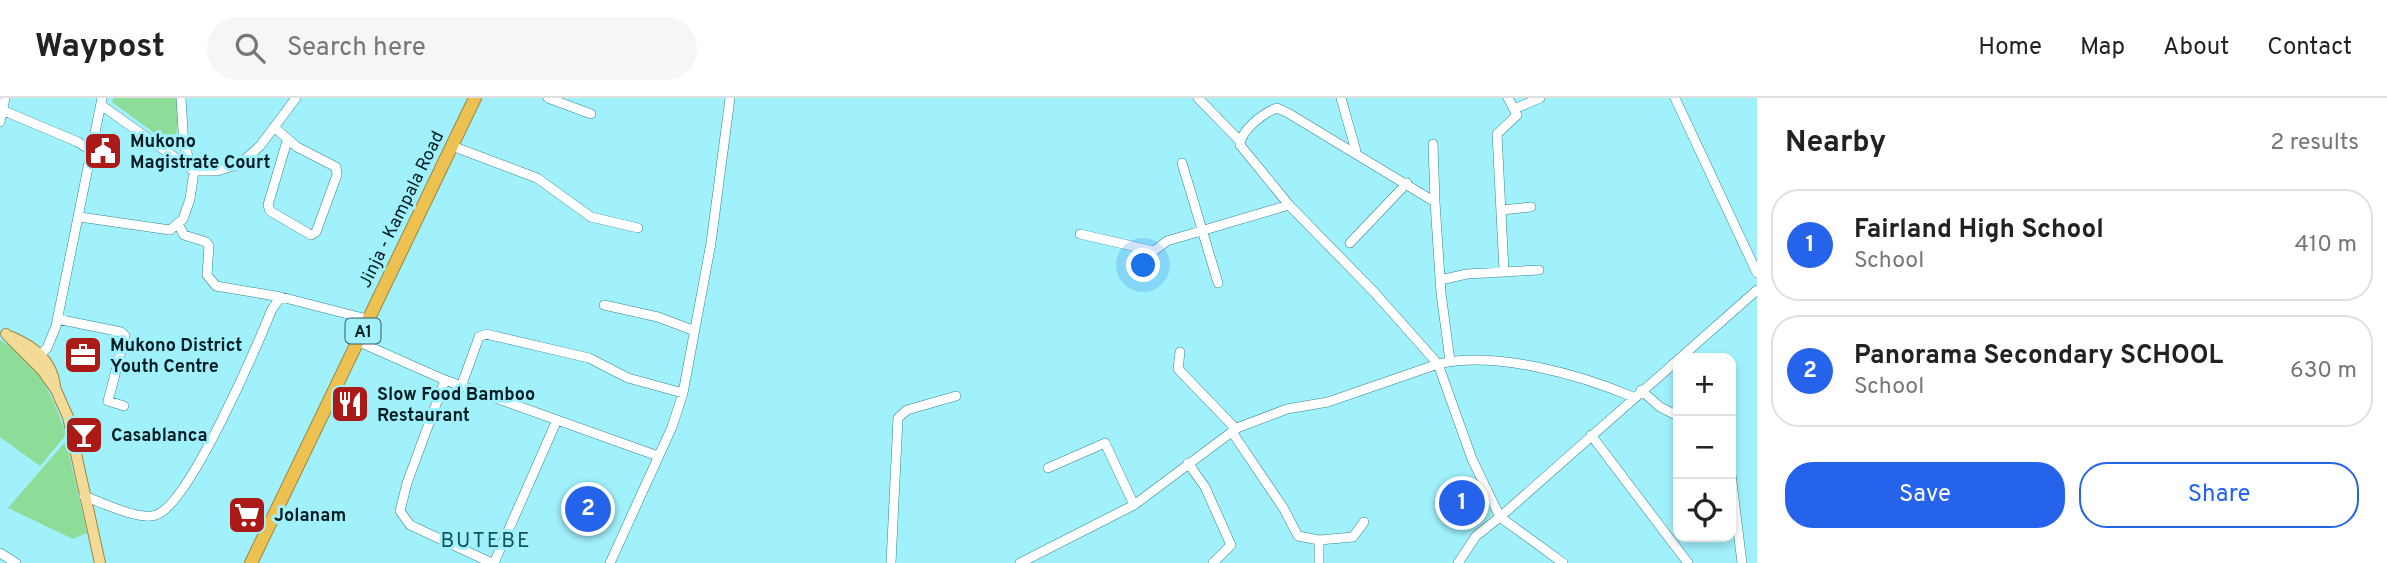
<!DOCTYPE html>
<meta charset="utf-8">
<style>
:root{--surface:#fff;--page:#f6f6f6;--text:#222;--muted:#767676;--line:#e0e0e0;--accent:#2563eb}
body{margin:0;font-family:Overpass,sans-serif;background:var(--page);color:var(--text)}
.controls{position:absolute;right:21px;bottom:21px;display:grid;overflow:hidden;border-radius:14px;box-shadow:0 4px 10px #0003}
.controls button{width:63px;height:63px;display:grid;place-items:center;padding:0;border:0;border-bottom:2px solid var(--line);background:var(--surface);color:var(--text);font:35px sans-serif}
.you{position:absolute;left:1144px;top:168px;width:24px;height:24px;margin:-18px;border:5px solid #fff;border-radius:50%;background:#1a73e8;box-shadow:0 0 0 10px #1a73e833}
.badge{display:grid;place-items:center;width:46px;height:46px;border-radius:50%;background:var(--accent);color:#fff;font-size:23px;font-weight:700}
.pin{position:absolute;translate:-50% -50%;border:4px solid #fff;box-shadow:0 2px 7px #0006}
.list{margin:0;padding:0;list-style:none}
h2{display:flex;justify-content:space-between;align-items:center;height:91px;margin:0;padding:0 28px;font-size:30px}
h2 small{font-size:23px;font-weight:400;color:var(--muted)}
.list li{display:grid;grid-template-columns:46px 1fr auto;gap:21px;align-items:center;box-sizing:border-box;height:112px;margin:0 14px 14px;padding:0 14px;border:2px solid var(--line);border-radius:28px}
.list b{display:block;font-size:26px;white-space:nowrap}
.list p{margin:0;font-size:23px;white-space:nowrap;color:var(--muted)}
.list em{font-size:23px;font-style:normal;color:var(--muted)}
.actions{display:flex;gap:14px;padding:21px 28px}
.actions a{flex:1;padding:16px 0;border:2px solid var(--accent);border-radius:28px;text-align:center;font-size:24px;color:var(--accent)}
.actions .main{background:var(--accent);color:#fff}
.icon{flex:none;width:38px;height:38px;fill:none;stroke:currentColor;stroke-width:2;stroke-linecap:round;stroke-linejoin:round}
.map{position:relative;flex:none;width:1757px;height:465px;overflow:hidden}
header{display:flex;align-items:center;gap:42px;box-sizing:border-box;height:98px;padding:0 35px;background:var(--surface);border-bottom:2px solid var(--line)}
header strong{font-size:33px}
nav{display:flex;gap:38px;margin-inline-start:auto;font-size:24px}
.search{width:490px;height:63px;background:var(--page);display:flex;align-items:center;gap:18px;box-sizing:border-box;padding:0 24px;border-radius:38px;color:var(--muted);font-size:26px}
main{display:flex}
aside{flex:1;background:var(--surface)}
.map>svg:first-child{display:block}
.grass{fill:#8ddd98}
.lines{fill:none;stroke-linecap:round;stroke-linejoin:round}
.minor-casing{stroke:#348590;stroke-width:10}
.major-casing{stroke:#998841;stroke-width:12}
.highway-casing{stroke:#998841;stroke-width:14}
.minor{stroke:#fff;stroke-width:9}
.major{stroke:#f4da97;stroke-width:10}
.highway{stroke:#ecc151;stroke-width:12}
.labels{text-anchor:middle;stroke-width:6;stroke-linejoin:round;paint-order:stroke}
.shield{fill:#a1f1fd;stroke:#305d64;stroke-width:2}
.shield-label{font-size:16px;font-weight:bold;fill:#001e22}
.poi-label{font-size:18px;font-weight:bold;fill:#001e22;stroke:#a1f1fd;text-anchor:start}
.street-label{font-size:18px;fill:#001e22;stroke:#a1f1fd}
.quarter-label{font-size:21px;letter-spacing:2px;fill:#13545c;stroke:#a1f1fd}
</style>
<header>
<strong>Waypost</strong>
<div class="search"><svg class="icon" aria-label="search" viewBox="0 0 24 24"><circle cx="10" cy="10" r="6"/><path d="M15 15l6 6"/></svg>Search here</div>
<nav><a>Home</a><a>Map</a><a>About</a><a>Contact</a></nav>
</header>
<main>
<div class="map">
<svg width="1757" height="465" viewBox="0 0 1757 465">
<rect width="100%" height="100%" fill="#a1f1fd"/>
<path class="grass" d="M114,0H180L175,50L112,4Z
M0,242C37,265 53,296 66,337L40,368L0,339Z
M66,343L87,435L73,441L8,410Z"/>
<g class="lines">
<defs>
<path id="minor" d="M548,0L591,16
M1198,0L1239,42
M1341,0L1356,53
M1675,0L1757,175
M101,7L194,73H217L240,66L260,48L296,0
M1514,11L1540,0
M2,12L78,44L93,54
M0,24L5,0
M274,29L297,49L336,69L337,77L316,134L311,137L270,113L268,107L287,43
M1433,46L1435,104
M452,48L537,80L591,119L638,130
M1182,65L1218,185
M1502,112L1531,109
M80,119L170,132L183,121L190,101L194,73L184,48L181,0
M178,126L184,137L206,144L209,148L207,177L216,188L281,199
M1080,136L1154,153L1167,143L1289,107
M1350,145L1407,85
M1504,173L1497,36L1517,17L1508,0
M1440,182L1467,176L1539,172
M604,207L658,219L695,233
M57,221L121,234L125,238L108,303L124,308
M359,244L445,282L658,358
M1180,254L1178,271L1236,331
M37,260L47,250L56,228L102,0
M1450,263L1441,195L1435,104L1288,15L1277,10C1263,15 1241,32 1240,47L1289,107L1374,194L1438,266L1472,361L1500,419L1563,465
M445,282L407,385L400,413L410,427L492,465
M462,286L479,239L486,236L589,260L628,280L683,295
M1641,292L1660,309L1678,318
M1232,334L1284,411L1298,438L1319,442V465
M1591,337L1688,465
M1188,365L1205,389L1231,447L1213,465
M1048,370L1105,345L1134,407
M1731,376L1742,465
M84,398C101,404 139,423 156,417C189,407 257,248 272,211L281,199L367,221
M1319,442L1353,439L1364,424
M0,455L16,465
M494,465L557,322
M610,465L672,329L683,295L711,145L730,0
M891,465L898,320L907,312L956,298
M1020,465L1134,407L1237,330L1287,311L1328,304L1438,266C1494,252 1581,277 1633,299
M1458,465L1476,438L1500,419L1757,192"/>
<path id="major" d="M6,236L42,272L56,292L68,319L100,465
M12,239C34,249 51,261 55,287"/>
<path id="highway" d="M251,465L475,0"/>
</defs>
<use href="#minor" class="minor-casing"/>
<use href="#major" class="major-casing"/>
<use href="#highway" class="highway-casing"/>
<use href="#minor" class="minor"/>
<use href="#major" class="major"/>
<use href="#highway" class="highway"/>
</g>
<defs>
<symbol id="civic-square" viewBox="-11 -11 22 22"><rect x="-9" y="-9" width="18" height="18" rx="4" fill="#ac1a18" stroke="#a1f1fd"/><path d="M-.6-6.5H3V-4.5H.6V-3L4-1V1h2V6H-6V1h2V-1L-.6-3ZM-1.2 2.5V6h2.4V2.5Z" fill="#fff"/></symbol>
<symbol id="office-square" viewBox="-11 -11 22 22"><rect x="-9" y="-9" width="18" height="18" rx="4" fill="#ac1a18" stroke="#a1f1fd"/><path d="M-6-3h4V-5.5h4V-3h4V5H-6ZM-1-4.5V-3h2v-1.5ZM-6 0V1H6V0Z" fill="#fff"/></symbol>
<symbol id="restaurant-square" viewBox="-11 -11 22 22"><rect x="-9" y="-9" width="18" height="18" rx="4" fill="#ac1a18" stroke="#a1f1fd"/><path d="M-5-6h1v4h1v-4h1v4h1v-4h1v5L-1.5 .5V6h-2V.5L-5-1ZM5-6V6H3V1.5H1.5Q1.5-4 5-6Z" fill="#fff"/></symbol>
<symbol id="bar-square" viewBox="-11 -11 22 22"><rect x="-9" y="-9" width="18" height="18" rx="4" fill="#ac1a18" stroke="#a1f1fd"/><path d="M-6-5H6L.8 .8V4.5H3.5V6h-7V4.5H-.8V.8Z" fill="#fff"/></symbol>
<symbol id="supermarket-square" viewBox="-11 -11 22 22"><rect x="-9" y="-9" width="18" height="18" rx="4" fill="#ac1a18" stroke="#a1f1fd"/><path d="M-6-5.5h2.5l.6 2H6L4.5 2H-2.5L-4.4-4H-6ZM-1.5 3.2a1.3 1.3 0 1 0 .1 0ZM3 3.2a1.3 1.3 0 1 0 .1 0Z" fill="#fff"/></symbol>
</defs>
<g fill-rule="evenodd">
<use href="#civic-square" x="81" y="31" width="44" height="44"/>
<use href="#office-square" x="61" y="235" width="44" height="44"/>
<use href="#restaurant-square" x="328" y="284" width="44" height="44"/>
<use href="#bar-square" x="62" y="315" width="44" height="44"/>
<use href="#supermarket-square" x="225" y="395" width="44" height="44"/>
</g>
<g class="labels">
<rect class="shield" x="345.5" y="220.5" width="35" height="25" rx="5"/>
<g class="shield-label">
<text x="363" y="239">A1</text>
</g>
<g class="poi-label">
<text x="130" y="49">Mukono<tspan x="130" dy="21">Magistrate Court</tspan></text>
<text x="110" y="253">Mukono District<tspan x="110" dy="21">Youth Centre</tspan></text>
<text x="377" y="302">Slow Food Bamboo<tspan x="377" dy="21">Restaurant</tspan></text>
<text x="111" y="343">Casablanca</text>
<text x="274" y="423">Jolanam</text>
</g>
<g class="street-label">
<text transform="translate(401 111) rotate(-64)" y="6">Jinja - Kampala Road</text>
</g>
<g class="quarter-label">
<text x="486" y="449">BUTEBE</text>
</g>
</g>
</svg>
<div class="controls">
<button>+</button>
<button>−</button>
<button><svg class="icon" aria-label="locate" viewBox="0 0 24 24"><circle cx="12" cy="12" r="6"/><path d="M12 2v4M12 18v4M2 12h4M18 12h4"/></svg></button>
</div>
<div class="you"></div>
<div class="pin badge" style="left:1462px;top:405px">1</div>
<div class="pin badge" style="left:588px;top:411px">2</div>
</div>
<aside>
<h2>Nearby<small>2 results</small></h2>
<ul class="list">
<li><span class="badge">1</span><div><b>Fairland High School</b><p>School</p></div><em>410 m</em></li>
<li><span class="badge">2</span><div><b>Panorama Secondary SCHOOL</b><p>School</p></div><em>630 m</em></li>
</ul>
<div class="actions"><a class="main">Save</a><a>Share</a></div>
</aside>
</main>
